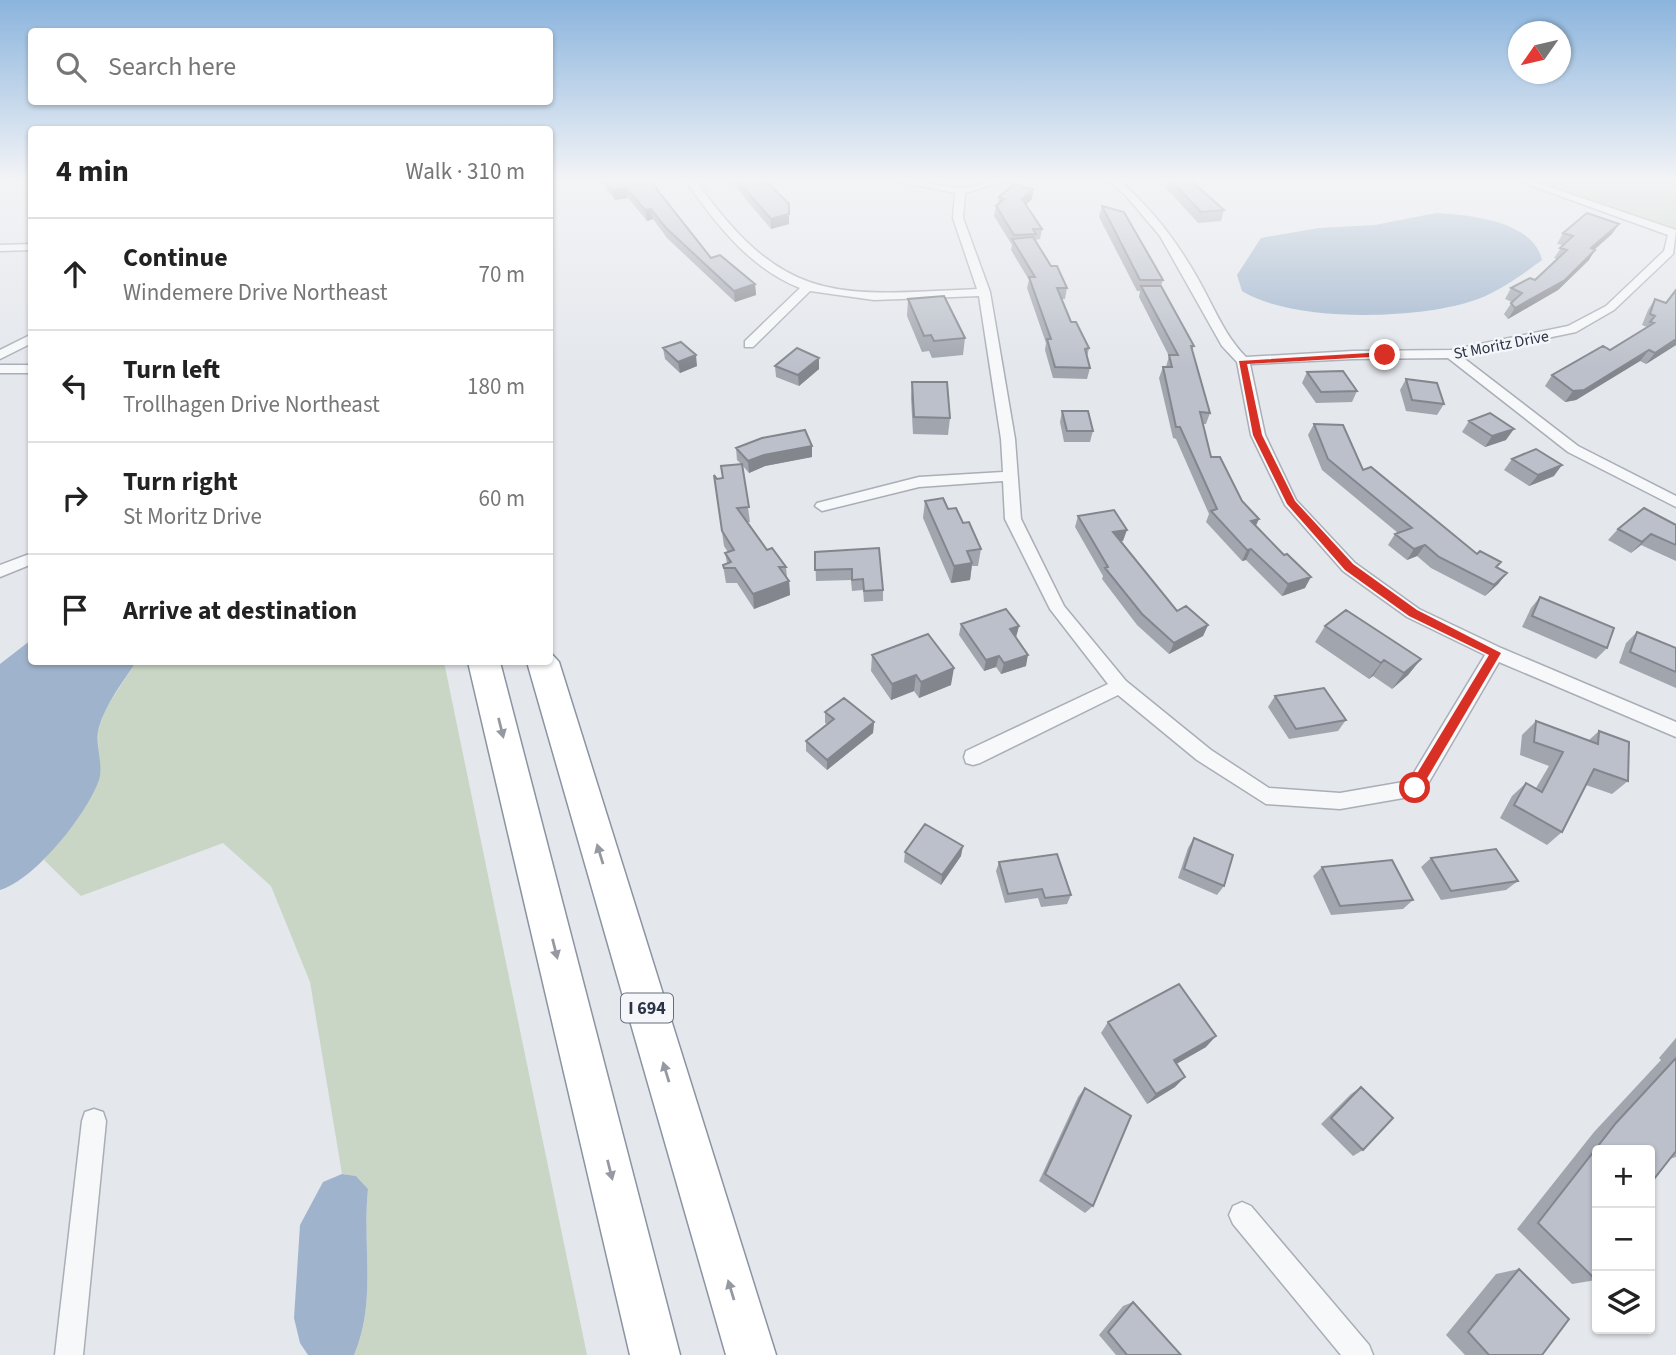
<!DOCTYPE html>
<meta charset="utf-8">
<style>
:root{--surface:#fff;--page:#f6f6f6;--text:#222;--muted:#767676;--line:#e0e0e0}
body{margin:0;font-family:"Source Sans 3",sans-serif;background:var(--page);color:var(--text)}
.controls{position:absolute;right:21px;bottom:21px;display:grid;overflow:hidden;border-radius:7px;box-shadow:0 2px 5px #0004}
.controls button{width:63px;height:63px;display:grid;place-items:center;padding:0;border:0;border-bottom:2px solid var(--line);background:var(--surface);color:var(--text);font:35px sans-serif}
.compass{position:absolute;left:1508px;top:21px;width:63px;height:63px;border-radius:50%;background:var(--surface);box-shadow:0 2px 5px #0004;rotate:236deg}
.stop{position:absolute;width:21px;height:21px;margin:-16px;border:5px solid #d93025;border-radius:50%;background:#fff}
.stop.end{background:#d93025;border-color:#fff;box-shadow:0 2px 7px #0008}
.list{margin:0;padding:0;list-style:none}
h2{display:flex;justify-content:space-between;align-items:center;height:91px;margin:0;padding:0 28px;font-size:30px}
h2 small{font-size:23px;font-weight:400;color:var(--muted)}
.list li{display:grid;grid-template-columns:46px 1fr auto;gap:21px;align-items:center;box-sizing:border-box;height:112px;padding:0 28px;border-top:2px solid var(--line)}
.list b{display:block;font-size:26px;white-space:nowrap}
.list p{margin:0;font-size:23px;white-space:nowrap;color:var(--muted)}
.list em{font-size:23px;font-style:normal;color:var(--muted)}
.icon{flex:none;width:38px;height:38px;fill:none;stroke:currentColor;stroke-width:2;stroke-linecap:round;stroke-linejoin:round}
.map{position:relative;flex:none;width:1676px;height:1355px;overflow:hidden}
.search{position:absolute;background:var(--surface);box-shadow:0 2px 5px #0004;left:28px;top:28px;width:525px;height:77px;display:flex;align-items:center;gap:18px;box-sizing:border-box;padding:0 24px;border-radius:7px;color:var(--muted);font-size:26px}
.panel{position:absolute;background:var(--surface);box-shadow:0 2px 5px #0004;left:28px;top:126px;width:525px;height:539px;border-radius:7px}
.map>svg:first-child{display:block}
.green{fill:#c9d6c5}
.water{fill:#9fb4cc}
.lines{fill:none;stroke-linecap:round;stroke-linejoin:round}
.minor-casing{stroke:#a9aeb7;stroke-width:3}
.motorway-casing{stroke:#8b94a3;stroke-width:3}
.minor{fill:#f7f8fa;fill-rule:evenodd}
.motorway{fill:#fff;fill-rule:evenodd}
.wall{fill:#a1a5ae}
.shaded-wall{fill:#83868d}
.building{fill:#bbc0ca;stroke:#83868d;stroke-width:2}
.oneway{fill:#959aa2}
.route{fill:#d93025}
.labels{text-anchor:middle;stroke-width:5;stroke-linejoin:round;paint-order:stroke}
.far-street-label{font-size:16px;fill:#2b3445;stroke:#f4f6f9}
.shield{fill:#f4f6f9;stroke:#676e7b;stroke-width:2}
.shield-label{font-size:18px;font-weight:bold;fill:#2b3445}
</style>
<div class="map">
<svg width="1676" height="1355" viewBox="0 0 1676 1355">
<rect width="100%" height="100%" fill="#e4e7ec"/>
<path class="green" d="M1521,178H1676V230Z
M136,662H444L587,1355H354C377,1301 362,1246 368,1189L356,1176L342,1174L310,982L271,886L223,843L81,896L44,860L78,816L99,779L98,730L106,708Z"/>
<path class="water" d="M1436,213C1468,215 1533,220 1542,260C1522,275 1501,290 1478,299C1422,320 1293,323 1242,291L1237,275L1261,238L1319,228L1375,225Z
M31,640L32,662H136C123,682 106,703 99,727C94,743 104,764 99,780C87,814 35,880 0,890V664Z
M342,1174L356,1176L368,1189C362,1246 377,1301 354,1355H308L300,1343L294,1318L300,1225L323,1182Z"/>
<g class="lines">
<defs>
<path id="minor" d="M8,178H18L12,182Z
M684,178H694C783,305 834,296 977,289L953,218L955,193L896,181L891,178C914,178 935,186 958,188C976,189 994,178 1013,178L965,193L963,218L990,292L1015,439L1021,519L1064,606L1126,681L1211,750L1269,788L1340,793L1409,781L1485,655L1407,617L1343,571L1285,505L1251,435L1237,362L1222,346L1160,236L1127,197L1106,178H1116C1150,206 1176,240 1198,279C1213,305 1224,335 1246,357L1353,351L1451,350L1568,326L1606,306L1664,251L1668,235L1510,178H1523L1676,230L1673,254L1614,310L1576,332L1461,356L1578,446L1676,496V507L1568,452L1448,358L1353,359L1250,364L1265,435L1296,500L1355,563L1419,609L1501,648L1676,722V737L1499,662L1422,794L1415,796L1340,809L1266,804L1197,760L1118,695L980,763L973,765L966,763L964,757L966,751L1108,684L1050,609L1005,519L1003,481L919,487L822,511L815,506L817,503L919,477L1003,472L1001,439L979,296L874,300L810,291L753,347H745V341L800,288C749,268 714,222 684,178Z
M1359,178H1371L1366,181Z
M32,244V250L0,251V245Z
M32,334V343L0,359V350Z
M0,365H32V373H0Z
M32,553V564L0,577V565Z
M94,1109L103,1112L106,1121L83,1355H55L82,1121L85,1112Z
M1242,1202L1251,1206L1369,1345L1373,1355H1341L1233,1224L1229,1215L1233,1206Z"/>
<path id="motorway" d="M550,652L559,662L776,1355H726L527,662H550Z
M468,662H500L680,1355H630Z"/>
</defs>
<use href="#minor" class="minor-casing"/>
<use href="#motorway" class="motorway-casing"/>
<use href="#minor" class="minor"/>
<use href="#motorway" class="motorway"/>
</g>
<path class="wall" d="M601,178H635L711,258L755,284L756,295L735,302L667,238L653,219L647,221L628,198L615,200L602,183Z
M728,178H763L789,224L771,229Z
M1169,178L1224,210L1221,221L1198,223L1166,188Z
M1033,189L1032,199L1026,205L1042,229L1040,239L1035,240L1051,266L1067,288L1065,299H1061L1071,322L1089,348L1087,357L1090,368L1087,379L1053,378L1045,350L1046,343L1027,288L1029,280L1011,250L1012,245L994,216L996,206L998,204L999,197Z
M1102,206L1163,280L1161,286L1194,346L1192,351L1210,413L1206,424H1203L1211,457L1242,501L1256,526L1305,588L1282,596L1246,560L1242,561L1206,522L1209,514L1176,439L1173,438L1159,378L1163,367H1166L1169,356L1139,297L1140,291H1137L1099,217Z
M1563,233L1612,234L1594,249L1589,260L1558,290L1508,319L1504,314L1512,302L1505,299L1511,288L1535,280L1557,259L1554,258L1563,245L1557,244Z
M908,299L965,338L963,355L932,358L929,351L922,352L907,316Z
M1655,299L1676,345L1646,364L1640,361L1576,400L1565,402L1545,386L1552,375L1610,350L1645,329L1647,327L1642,325L1648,310Z
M663,348L697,366L680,373L665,359Z
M775,366L819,369L799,386L776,377Z
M1307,372L1357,391L1352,402L1316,403L1302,383Z
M1406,379L1444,404L1437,415L1406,411L1400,390Z
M912,382L950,418L948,435L913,434L911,398Z
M1062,411L1093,431L1090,442H1064L1060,422Z
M1469,421L1506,440L1485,447L1462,432Z
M1314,424L1363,470L1477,554L1507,573L1498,584L1485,596L1431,568L1417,556L1407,560L1388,545L1395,534L1398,533L1322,470L1308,435Z
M812,446V457L765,466L749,473L742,465L750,522H747L767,550L786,567L787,578L789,581L790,595L754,609L737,583H726L723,565L727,563L725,553L728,552L724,546L714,475L717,479L723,478L741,464L737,460L736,448Z
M1512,459L1554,476L1529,486L1504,470Z
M925,501L948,509L963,523L981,549L978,566H972L970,580L951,583L923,518Z
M1078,516L1123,541H1120L1177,611L1208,625L1203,636L1169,654L1137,625L1102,579L1103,576L1075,527Z
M1676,525V561L1641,545L1631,553L1608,540L1618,529Z
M879,548L883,590V601L864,602L863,590L852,591L851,580L816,581L815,552Z
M1540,597L1607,648L1596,659L1522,627L1531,608Z
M961,624L1019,626L1016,637L1026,666L1001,674L996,667L984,671L959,635Z
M1325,626L1421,659L1408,675L1392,689L1373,676L1369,679L1315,642Z
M1637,632L1676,648V688L1619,663L1626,643Z
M872,655L951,685L919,698L914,691L891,700L871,671Z
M1275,696L1346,720L1338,731L1289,739L1268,707Z
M825,712L874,722L873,733L827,770L806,751V741L827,724L825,723Z
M1536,721L1589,740L1599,731L1628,781L1612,794L1586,785L1562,832L1547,845L1500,818L1512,796L1526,783L1536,788L1549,766L1520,755L1522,735Z
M1194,838L1224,886L1217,895L1178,878L1188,848Z
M905,852L961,856L941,885L904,862Z
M1431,858L1518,881L1506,890L1441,900L1421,867Z
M999,862L1071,895L1067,904L1041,907L1038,898L1005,903L996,871Z
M1322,867L1413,900L1403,909L1331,915L1313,876Z
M1108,1022L1206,1047L1176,1064L1175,1087L1147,1104L1101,1033Z
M1676,1038V1157L1669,1159L1597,1150L1596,1280L1572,1284L1517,1229L1594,1132L1661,1060L1659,1058Z
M1361,1087L1363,1150L1353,1156L1321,1124L1351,1094Z
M1085,1088L1093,1206L1085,1213L1039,1181L1078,1097Z
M1519,1269L1542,1355H1465L1446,1335L1496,1274Z
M1133,1302L1181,1355H1116L1099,1335L1123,1306Z"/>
<path class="shaded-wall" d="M626,188L628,198L615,200L613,190Z
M1033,189L1032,199L1021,209L1022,199Z
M651,209L653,219L647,221L645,210Z
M789,214V224L771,229V219Z
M1619,224L1612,234L1584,259L1591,248Z
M1595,250L1589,260L1558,290L1508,319L1515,308Z
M755,284L756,295L735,302L734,291Z
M1676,339V345L1646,364L1655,353Z
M1649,350L1640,361L1576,400L1565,402L1573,391Z
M696,355L697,366L680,373L678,362Z
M819,358V369L799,386L798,375Z
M1514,429L1506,440L1485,447L1492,436Z
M812,446V457L765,466L749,473L748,461L764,455Z
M1562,465L1554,476L1529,486L1538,475Z
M1259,519L1254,530L1251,521Z
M1127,530L1123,541L1109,543L1113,532Z
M1651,534L1641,545L1631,553L1642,542Z
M1425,545L1417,556L1407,560L1414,549Z
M1251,549L1246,560L1242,561L1247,550Z
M972,563L970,580L951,583L954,566Z
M1507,573L1498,584L1485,596L1494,585Z
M1311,577L1305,588L1282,596L1288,584Z
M789,581L790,595L754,609L753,594Z
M1208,625L1203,636L1169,654L1174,643Z
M1019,626L1016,637L1010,629Z
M1028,655L1026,666L1001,674L1004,663Z
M999,656L996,667L984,671L986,660Z
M1421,659L1408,675L1392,689L1404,673Z
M1384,660L1373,676L1369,679L1381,663Z
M954,668L951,685L919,698L921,682Z
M916,675L914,691L891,700L892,684Z
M874,722L873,733L827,770V760Z
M963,846L961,856L941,885L942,875Z
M1216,1036L1206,1047L1164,1071L1174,1060Z
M1185,1077L1175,1087L1147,1104L1156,1094Z"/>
<path class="building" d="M604,178H635L637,179L648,178L711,258L720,255L755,284L734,291L666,228L651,209L645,210L626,188L613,190Z
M735,178H763L789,204V214L771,219Z
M1169,178H1188L1224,210L1201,212Z
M1014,184L1033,189L1022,199L1042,229H1033L1036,234L1014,235L996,206L1004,199L999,197Z
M1102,206L1124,212L1163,280H1140Z
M1587,213L1619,224L1591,248L1595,250L1565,280L1515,308L1511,303L1522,293L1511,288L1530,278L1535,280L1567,250L1560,248L1573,236L1563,233Z
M1033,237L1051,266H1057L1067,288H1057L1071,322H1076L1089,348L1085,349L1090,368L1055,367L1047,339H1051L1029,277H1035L1012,239Z
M1141,286H1161L1194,346H1191L1210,413L1200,412L1211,457H1220L1242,501L1259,519L1251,521L1284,555L1287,554L1311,577L1288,584L1251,549L1247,550L1211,511L1217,509L1180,427H1176L1163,367H1172L1169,355H1178Z
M1676,290V339L1655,353L1649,350L1584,390L1573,391L1552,375L1603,346L1610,350L1654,323L1650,322L1655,316L1650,314L1655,299L1666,303Z
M944,296L965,338L934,341L931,335L924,336L908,299Z
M681,342L696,355L678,362L663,348Z
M797,348L819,358L798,375L775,366Z
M1343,371L1357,391L1321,392L1307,372Z
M1406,379L1437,383L1444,404L1412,400Z
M912,382H947L950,418L914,417Z
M1062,411H1088L1093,431H1067Z
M1490,413L1514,429L1492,436L1469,421Z
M1314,424L1343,425L1363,470L1371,467L1477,554L1480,551L1501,562L1496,567L1507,573L1494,585L1439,557L1425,545L1414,549L1395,534L1412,528L1328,459Z
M805,430L812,446L764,455L748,461L736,448L762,438Z
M1536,449L1562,465L1538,475L1512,459Z
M742,464L749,507L737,508L767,550L772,548L786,567H779L789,581L753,594L735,568H724L723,565L731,562L725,553L734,550L722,531L714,475L717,479L723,478L721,466Z
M943,498L948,509L956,508L963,523L969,522L981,549L967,551L972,563L954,566L925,501Z
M1644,508L1676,525V545L1651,534L1642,542L1618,529Z
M1114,510L1127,530L1113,532L1177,611L1186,606L1208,625L1174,643L1142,614L1105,568L1108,567L1078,516Z
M879,548L883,590L864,591L863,579L852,580V569L815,570V552Z
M1540,597L1614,628L1607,648L1532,616Z
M1006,609L1019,626L1010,629L1028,655L1004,663L999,656L986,660L961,624Z
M1346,610L1421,659L1404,673L1384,660L1381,663L1325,626Z
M1637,632L1676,648V672L1630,652Z
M928,634L954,668L921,682L916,675L892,684L872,655Z
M1324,688L1346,720L1296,729L1275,696Z
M844,698L874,722L827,760L806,741L834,719L825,712Z
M1536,721L1598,744L1599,731L1629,742L1628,781L1594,769L1562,832L1514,805L1526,783L1542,792L1563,752L1534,742Z
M925,824L963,846L942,875L905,852Z
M1194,838L1233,855L1224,886L1184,869Z
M1496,849L1518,881L1451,891L1431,858Z
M1057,854L1071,895L1045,898L1042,889L1008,894L999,862Z
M1392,860L1413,900L1340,906L1322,867Z
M1179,984L1216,1036L1174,1060L1185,1077L1156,1094L1108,1022Z
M1676,1058V1151L1650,1184V1150H1597V1278L1596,1280L1538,1223L1616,1123Z
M1361,1087L1393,1118L1363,1150L1331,1118Z
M1085,1088L1131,1116L1093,1206L1045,1174Z
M1519,1269L1569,1319L1542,1355H1489L1468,1332Z
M1133,1302L1181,1355H1127L1108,1332Z"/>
<defs><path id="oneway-solid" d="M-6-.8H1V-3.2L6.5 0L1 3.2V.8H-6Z" transform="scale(1.75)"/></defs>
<g class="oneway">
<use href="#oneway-solid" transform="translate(501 728) rotate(76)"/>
<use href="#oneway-solid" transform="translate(600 854) rotate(-107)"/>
<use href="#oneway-solid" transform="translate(555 949) rotate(76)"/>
<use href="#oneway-solid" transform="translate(666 1072) rotate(-107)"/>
<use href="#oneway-solid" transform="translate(610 1170) rotate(76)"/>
<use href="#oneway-solid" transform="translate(731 1290) rotate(-107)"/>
</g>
<linearGradient id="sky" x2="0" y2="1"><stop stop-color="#8bb4dd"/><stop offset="0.49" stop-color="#f3f4f6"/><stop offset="1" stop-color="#f3f4f6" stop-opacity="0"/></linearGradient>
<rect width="1676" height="367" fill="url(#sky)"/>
<path class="route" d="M1385,352L1388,356L1247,364L1262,435L1295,501L1353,564L1417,610L1501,653L1419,792L1415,794L1408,788L1410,785L1489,655L1409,616L1345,570L1287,504L1253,435L1239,361Z"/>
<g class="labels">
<g class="far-street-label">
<text transform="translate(1501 344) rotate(-11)" y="6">St Moritz Drive</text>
</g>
<rect class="shield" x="621" y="993.5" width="52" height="29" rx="5"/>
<g class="shield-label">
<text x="647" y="1014">I 694</text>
</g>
</g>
</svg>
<div class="controls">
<button>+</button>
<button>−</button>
<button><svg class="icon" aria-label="layers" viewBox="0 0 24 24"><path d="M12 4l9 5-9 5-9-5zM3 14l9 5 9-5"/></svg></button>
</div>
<svg class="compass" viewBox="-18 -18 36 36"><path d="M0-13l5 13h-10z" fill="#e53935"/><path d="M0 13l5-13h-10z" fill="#767676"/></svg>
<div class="stop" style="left:1415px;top:788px"></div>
<div class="stop end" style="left:1385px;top:355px"></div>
<div class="search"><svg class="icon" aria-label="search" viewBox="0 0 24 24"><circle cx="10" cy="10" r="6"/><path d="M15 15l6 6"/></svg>Search here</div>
<section class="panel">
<h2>4 min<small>Walk · 310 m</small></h2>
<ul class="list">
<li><svg class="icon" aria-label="ahead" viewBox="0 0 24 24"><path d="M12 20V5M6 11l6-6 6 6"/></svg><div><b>Continue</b><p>Windemere Drive Northeast</p></div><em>70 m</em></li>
<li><svg class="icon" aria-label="left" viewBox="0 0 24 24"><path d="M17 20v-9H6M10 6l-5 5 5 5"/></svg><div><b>Turn left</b><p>Trollhagen Drive Northeast</p></div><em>180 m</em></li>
<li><svg class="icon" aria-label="right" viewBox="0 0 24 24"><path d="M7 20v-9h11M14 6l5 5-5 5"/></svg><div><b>Turn right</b><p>St Moritz Drive</p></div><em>60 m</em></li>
<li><svg class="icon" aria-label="arrive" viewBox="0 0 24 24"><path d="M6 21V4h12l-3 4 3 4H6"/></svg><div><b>Arrive at destination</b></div></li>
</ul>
</section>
</div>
